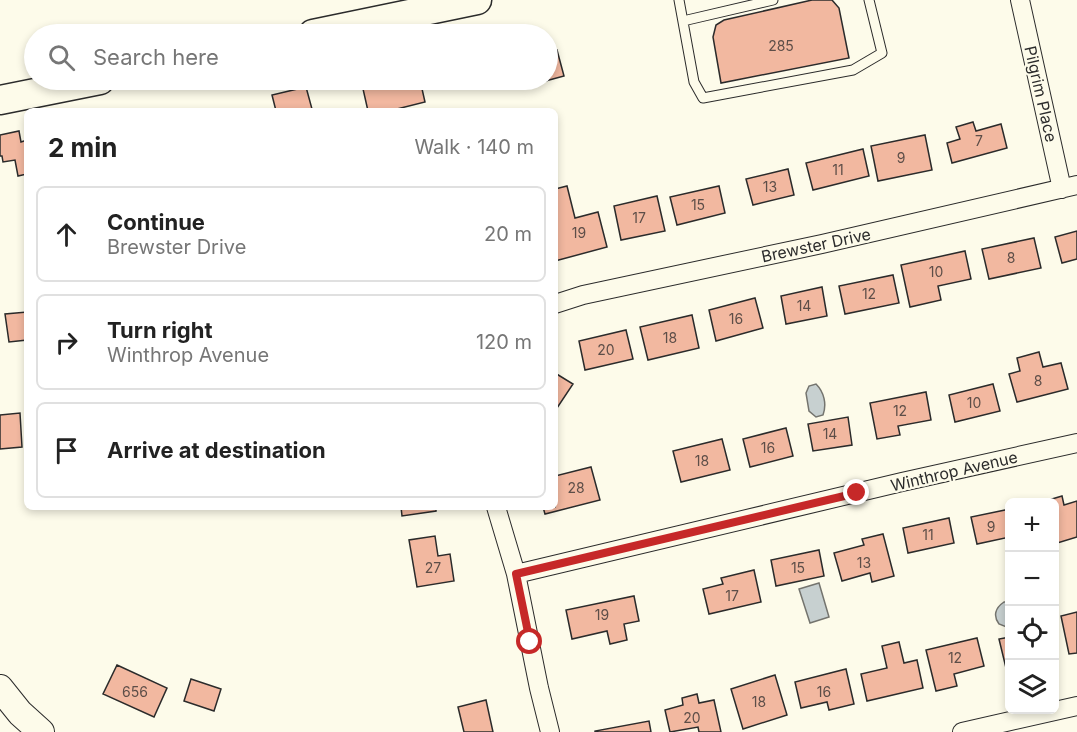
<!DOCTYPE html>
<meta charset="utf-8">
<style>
:root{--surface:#fff;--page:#f2f2f2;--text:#222;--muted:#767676;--line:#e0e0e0}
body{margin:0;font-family:Inter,sans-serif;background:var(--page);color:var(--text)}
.controls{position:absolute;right:18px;bottom:18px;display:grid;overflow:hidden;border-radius:9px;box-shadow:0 3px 9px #0003}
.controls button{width:54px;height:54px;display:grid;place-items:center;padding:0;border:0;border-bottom:2px solid var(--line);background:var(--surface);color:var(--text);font:30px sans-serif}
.stop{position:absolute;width:18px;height:18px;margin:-14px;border:4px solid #c62828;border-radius:50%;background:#fff}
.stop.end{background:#c62828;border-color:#fff;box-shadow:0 2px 6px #0008}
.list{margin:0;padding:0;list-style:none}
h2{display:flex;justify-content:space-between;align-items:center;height:78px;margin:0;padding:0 24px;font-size:26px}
h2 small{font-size:20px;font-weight:400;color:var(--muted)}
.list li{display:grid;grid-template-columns:39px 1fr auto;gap:18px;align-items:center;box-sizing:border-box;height:96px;margin:0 12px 12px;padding:0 12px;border:2px solid var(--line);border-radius:9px}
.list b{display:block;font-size:22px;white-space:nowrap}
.list p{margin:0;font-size:20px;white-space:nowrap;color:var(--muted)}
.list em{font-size:20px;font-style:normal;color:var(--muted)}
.icon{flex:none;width:33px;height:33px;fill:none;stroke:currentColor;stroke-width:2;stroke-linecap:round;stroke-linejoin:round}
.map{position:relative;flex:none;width:1077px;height:732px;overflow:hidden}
.search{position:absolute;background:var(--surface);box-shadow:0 3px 9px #0003;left:24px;top:24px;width:534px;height:66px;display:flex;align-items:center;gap:15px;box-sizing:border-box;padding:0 21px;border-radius:33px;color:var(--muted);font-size:22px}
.panel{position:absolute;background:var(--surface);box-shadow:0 3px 9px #0003;left:24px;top:108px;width:534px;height:402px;border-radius:9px}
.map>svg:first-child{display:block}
.water{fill:#c7d0d0;stroke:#74746e;stroke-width:1.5}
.building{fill:#f2b8a0;stroke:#2b2b2b;stroke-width:1.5}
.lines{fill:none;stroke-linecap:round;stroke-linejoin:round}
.lane-casing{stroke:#2b2b2b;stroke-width:11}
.street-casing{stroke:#2b2b2b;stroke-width:20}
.secondary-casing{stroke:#2b2b2b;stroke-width:28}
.primary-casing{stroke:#2b2b2b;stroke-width:31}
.lane{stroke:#fdfbea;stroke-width:9}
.street{stroke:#fdfbea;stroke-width:18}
.secondary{stroke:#fdfbea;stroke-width:26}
.primary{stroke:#fdfbea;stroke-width:28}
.route{stroke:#c62828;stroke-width:8}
.labels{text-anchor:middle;stroke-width:4.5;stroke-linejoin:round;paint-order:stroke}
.number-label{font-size:14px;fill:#5d4e48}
.street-label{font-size:16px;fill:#2b2b2b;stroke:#fdfbea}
</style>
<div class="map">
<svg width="1077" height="732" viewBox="0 0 1077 732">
<rect width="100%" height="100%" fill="#fdfbea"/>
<path class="water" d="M816,384C824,392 827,404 823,415L816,417L809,411L806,393L809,386Z
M819,583L829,617L810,623L799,589Z
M1004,602H1009V628L999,624C993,616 995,608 1004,602Z"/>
<path class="building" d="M812,0H832L839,8L849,58L721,83L713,37L716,25L724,20Z
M557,50L564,76L516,89L513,80H548V53Z
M361,80H390L392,86L420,80L425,102L389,111H368Z
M306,87L312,109L276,111L272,95Z
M973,122L976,131L1001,124L1007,148L952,163L947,143L960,139L956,127Z
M19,131L21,142L27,140V174L18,176L15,160L3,162L2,156H0V135Z
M925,135L932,170L878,181L871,146Z
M863,149L869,176L813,190L806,163Z
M788,169L794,195L753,205L746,179Z
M567,186L575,218L598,212L607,247L555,261V189Z
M719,186L725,213L677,225L670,197Z
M657,196L665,231L621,240L614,206Z
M1077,231V259L1062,263L1055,237Z
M1034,238L1041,268L989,279L982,249Z
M965,251L971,279L938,286L941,300L910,307L901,265Z
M893,275L899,303L845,314L839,286Z
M822,287L827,316L786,324L781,296Z
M755,298L763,328L716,341L709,310Z
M27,312V340L9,342L5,314Z
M692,315L699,348L648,360L640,327Z
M626,330L633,359L585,370L579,341Z
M1039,352L1043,367L1061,363L1068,389L1017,402L1009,374L1020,371L1017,358Z
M555,373L573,384L555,411Z
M993,384L1000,411L955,422L949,395Z
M926,392L931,420L898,426L900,435L877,439L870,403Z
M20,413L22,447L0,449V415Z
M848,417L852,445L813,451L808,424Z
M786,428L793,456L750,467L743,439Z
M722,439L730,470L681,482L673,451Z
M591,467L600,500L545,514L543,507H555V476Z
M1062,496L1064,505L1077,501V537L1054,544V502H1042Z
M401,507H436V511L402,516Z
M1010,509V537L977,544L971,517Z
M949,518L954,543L908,553L903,528Z
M883,534L894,576L872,582L870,573L842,581L834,553L864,545L862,539Z
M435,536L438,556L450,554L454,581L417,587L409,540Z
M819,550L824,576L776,586L771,560Z
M754,570L761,602L709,614L703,589L723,584L721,578Z
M634,596L639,621L624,624L627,640L610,644L607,631L572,639L566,610Z
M1077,612V653L1069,654L1061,616Z
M1010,637V668H1006L999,639Z
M977,638L984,666L954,674L957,686L936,691L926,650Z
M899,642L904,663L917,660L923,688L867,701L861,674L887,668L882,646Z
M117,665L167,688L154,717L103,694Z
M846,669L854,704L829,710L827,702L801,708L795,682Z
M775,675L787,715L743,729L731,689Z
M191,679L221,689L214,711L184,701Z
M697,694L699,703L714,700L721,732H699L698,727L670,732L665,710L683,705L682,698Z
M486,700L493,732H464L458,707Z
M649,721L651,732H595V731Z"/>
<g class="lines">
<defs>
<path id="lane" d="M679,0L694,82L703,98L853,70L882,53L869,0
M683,21L773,0"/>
<path id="street" d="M1020,0L1062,189
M555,304L583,295L822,244L1077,185
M496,507L516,574L539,688L550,732
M516,574L902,482L1077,443
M962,732L1077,706"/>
<path id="secondary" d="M0,688L20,713L41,732"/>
<path id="primary" d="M313,34L477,0
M0,100L100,80"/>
</defs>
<use href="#lane" class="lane-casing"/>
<use href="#street" class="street-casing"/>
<use href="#secondary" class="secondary-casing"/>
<use href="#primary" class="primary-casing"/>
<use href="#lane" class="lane"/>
<use href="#street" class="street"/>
<use href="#secondary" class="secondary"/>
<use href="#primary" class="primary"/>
</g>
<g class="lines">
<path class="route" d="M530,642L516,574L857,493"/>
</g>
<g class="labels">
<g class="number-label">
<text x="781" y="51">285</text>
<text x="979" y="146">7</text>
<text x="901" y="163">9</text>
<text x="838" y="175">11</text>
<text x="770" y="192">13</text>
<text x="698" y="210">15</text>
<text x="639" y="223">17</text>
<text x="579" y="238">19</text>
<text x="1011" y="263">8</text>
<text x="936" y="277">10</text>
<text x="869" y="299">12</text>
<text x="804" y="311">14</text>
<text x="736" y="324">16</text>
<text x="670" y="343">18</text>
<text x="606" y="355">20</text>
<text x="1038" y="386">8</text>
<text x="974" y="408">10</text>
<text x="900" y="416">12</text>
<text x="830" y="439">14</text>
<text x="768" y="453">16</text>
<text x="702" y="466">18</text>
<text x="576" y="493">28</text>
<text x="991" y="532">9</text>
<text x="928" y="540">11</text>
<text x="864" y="568">13</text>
<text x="433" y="573">27</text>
<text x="798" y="573">15</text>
<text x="732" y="601">17</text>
<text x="602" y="620">19</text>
<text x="955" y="663">12</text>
<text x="135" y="697">656</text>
<text x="824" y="697">16</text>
<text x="759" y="707">18</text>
<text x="692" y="723">20</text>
</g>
<g class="street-label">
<text transform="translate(1041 94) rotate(77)" y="6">Pilgrim Place</text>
<text transform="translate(816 245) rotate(-12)" y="6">Brewster Drive</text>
<text transform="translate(954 471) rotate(-13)" y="6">Winthrop Avenue</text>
</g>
</g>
</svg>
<div class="controls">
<button>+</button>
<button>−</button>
<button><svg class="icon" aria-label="locate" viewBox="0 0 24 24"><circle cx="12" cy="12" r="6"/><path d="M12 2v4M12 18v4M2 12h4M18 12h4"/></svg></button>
<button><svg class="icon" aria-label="layers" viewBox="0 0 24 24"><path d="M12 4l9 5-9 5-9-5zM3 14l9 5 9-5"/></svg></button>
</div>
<div class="stop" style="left:530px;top:642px"></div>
<div class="stop end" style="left:857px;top:493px"></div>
<div class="search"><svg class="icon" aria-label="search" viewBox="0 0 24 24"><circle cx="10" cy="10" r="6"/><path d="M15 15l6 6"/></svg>Search here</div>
<section class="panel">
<h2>2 min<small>Walk · 140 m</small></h2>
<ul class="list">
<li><svg class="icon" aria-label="ahead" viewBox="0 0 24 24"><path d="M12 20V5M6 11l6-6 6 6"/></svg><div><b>Continue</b><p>Brewster Drive</p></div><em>20 m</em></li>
<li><svg class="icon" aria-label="right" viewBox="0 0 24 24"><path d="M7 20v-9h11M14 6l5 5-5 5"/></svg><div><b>Turn right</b><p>Winthrop Avenue</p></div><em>120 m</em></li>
<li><svg class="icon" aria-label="arrive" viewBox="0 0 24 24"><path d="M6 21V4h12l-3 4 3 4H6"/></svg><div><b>Arrive at destination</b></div></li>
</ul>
</section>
</div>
